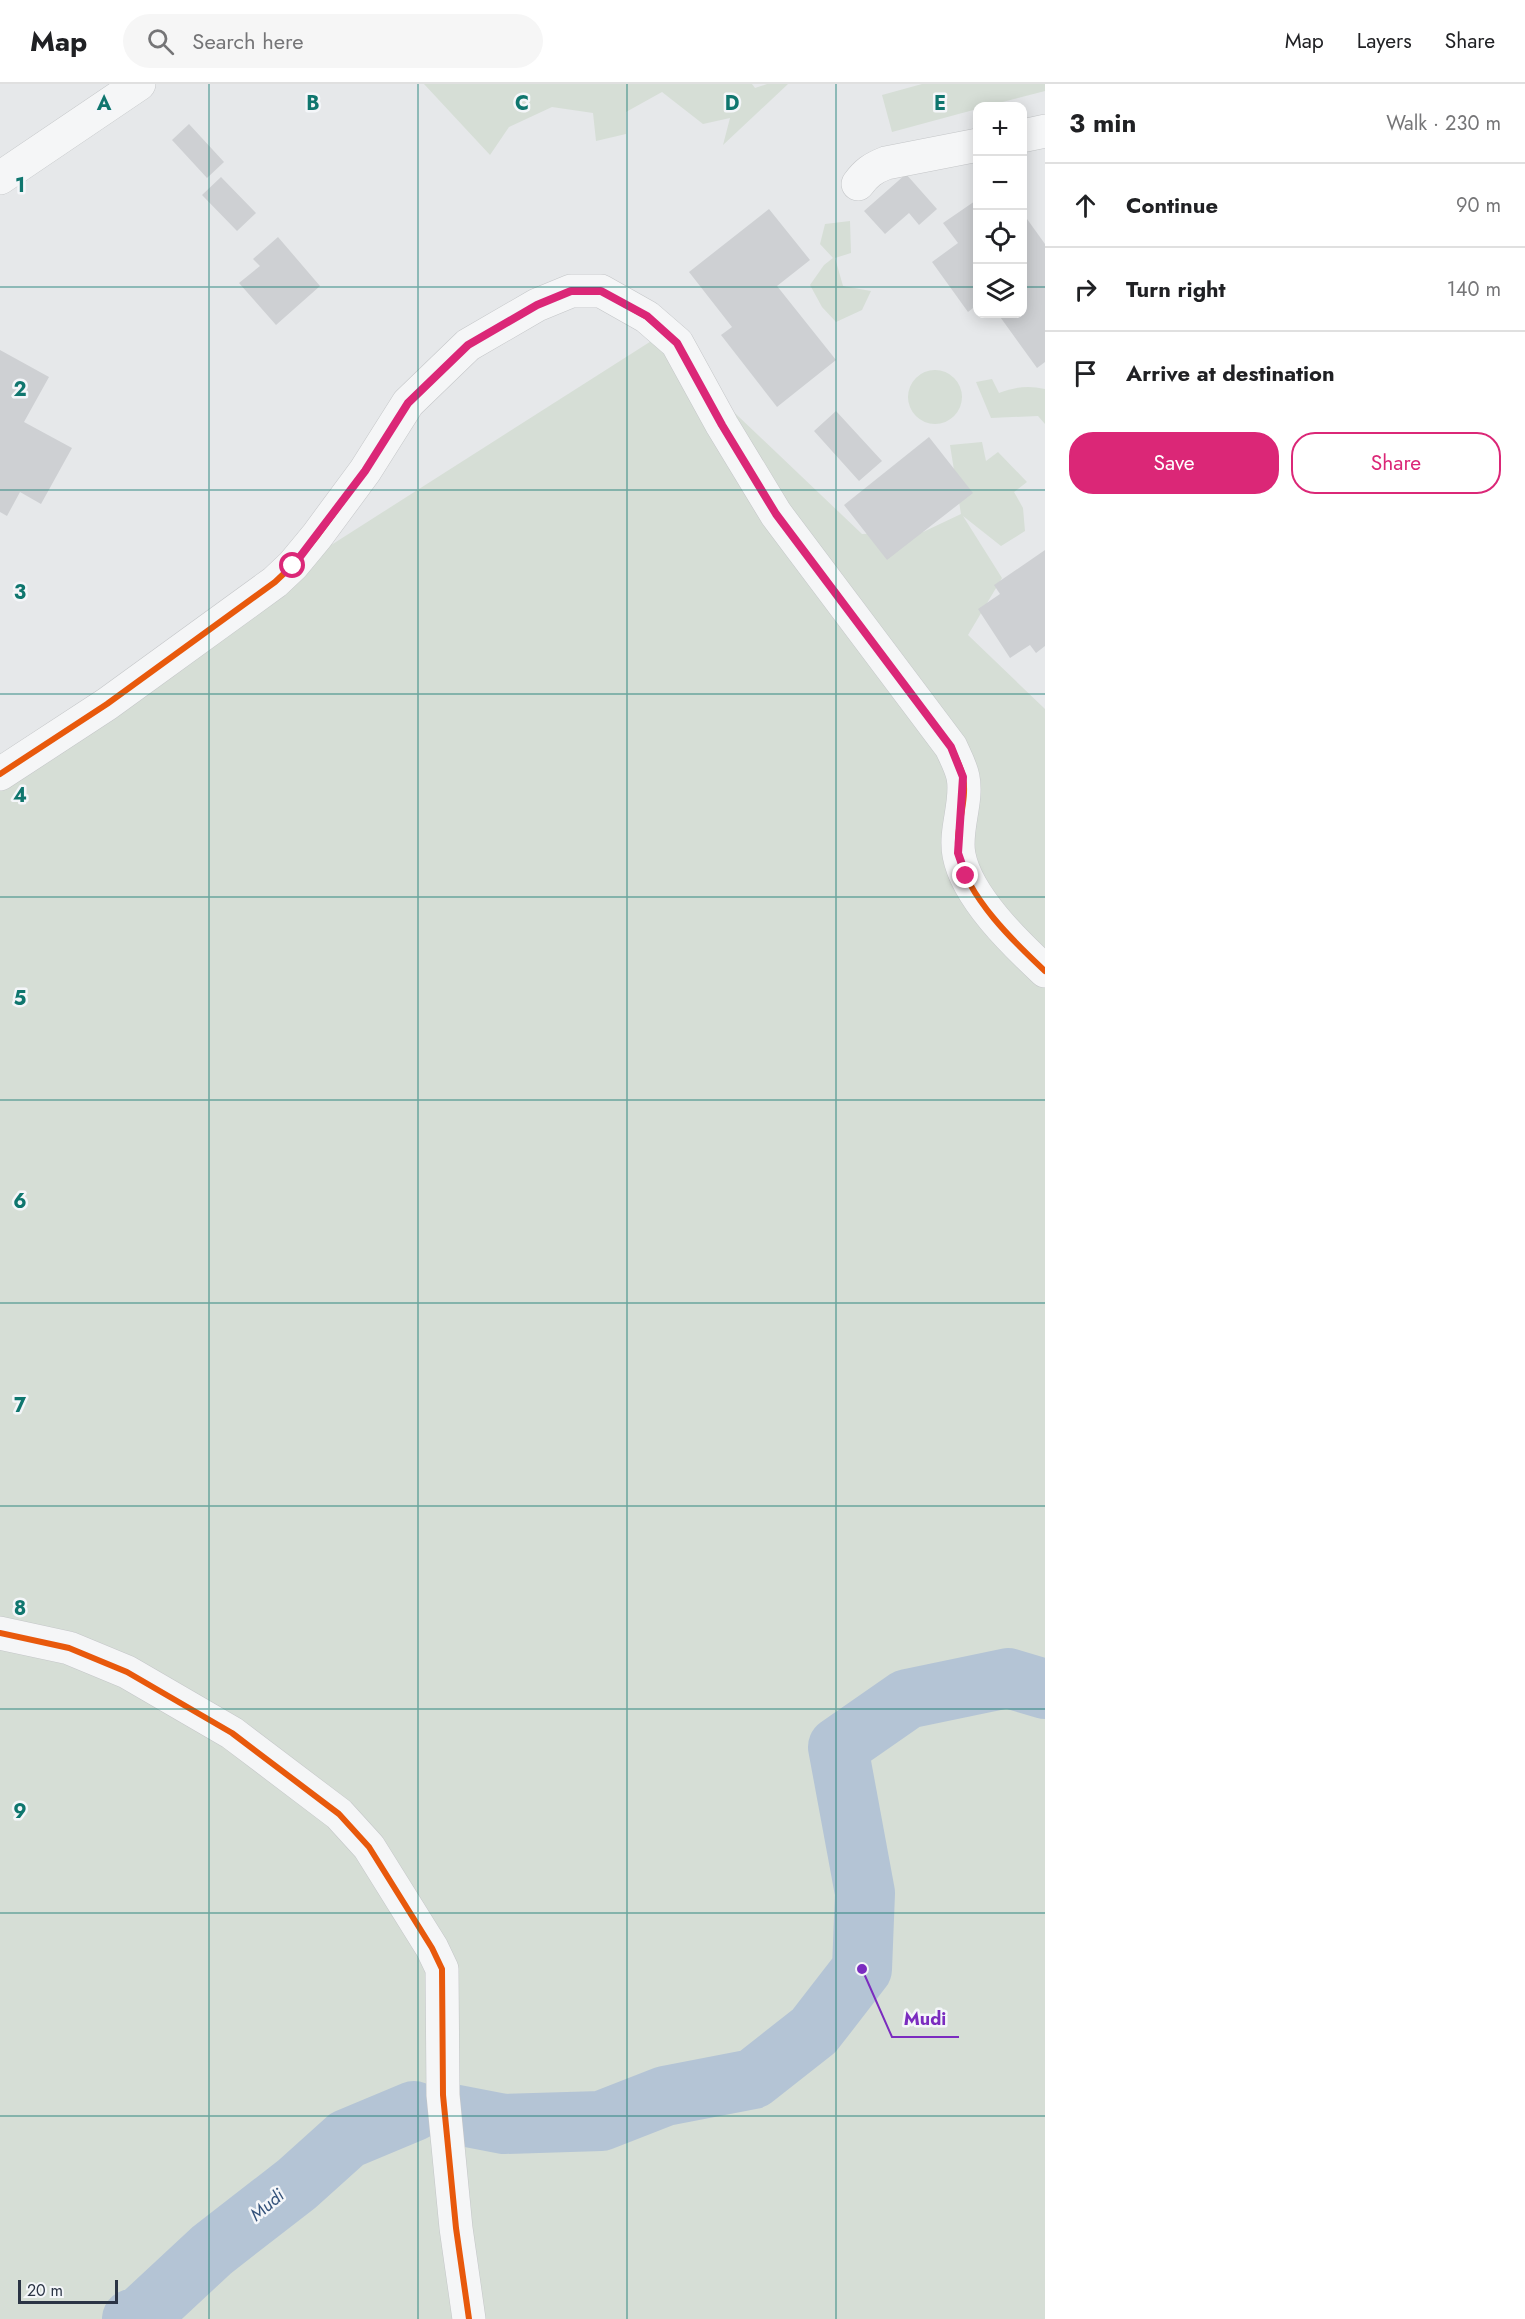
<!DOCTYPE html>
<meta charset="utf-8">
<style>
:root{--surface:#fff;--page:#f6f6f6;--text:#202124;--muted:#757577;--line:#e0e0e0;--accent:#db2777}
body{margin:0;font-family:Jost,sans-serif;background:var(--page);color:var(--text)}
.controls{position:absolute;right:18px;top:18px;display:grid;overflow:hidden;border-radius:12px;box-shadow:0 3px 15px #0003}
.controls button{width:54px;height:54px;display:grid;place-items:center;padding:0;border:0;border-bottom:2px solid var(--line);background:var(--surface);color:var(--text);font:30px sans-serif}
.scale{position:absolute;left:18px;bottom:15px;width:100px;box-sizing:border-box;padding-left:6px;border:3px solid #2b3445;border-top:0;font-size:16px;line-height:21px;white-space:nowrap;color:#2b3445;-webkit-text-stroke:4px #f4f6f9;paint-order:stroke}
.stop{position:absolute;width:18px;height:18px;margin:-14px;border:4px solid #db2777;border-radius:50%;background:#fff}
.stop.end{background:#db2777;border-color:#fff;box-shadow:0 2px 6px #0008}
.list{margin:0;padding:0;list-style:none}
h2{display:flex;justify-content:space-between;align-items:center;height:78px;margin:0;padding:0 24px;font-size:26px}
h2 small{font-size:20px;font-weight:400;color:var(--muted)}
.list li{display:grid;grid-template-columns:39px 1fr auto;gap:18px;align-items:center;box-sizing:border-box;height:84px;padding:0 24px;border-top:2px solid var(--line)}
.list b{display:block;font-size:22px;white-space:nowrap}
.list em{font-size:20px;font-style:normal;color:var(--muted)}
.actions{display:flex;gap:12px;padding:18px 24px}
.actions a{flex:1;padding:14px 0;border:2px solid var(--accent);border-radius:24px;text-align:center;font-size:21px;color:var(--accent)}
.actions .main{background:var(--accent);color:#fff}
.icon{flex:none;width:33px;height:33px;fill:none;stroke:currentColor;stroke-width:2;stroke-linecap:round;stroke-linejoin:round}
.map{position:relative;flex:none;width:1045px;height:2235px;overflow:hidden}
header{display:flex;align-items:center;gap:36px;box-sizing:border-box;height:84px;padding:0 30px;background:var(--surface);border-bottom:2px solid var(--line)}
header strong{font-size:28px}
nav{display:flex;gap:33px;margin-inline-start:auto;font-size:21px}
.search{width:420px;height:54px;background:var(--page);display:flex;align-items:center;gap:15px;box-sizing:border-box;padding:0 21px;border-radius:33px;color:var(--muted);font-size:22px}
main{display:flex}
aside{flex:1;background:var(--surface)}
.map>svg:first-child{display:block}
.green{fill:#d6ded6}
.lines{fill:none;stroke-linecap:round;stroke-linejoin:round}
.river{stroke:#b4c4d5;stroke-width:60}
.building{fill:#ced0d3}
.minor-casing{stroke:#c4c6c8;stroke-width:34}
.minor{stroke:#f5f6f7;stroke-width:33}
.cycleway-casing{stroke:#f4f6f9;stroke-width:10}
.cycleway{stroke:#e8590c;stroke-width:6}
.route{stroke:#db2777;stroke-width:8}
.grid{fill:none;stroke:#0f766e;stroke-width:1.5;stroke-opacity:0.55}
.labels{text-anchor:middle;stroke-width:5;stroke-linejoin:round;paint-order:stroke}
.water-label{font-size:18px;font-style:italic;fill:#34527a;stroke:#f4f6f9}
.grid-label{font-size:20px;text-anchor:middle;font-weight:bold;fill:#0f766e;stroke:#f4f6f9;stroke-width:5;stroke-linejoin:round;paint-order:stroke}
.leader{fill:none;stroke:#7b2cbf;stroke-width:2}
.callout-dot{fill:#7b2cbf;stroke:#f4f6f9;stroke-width:2}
.callout-label{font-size:18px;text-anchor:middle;font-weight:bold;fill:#7b2cbf;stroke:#f4f6f9;stroke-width:5;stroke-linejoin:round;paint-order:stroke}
</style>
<header>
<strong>Map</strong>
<div class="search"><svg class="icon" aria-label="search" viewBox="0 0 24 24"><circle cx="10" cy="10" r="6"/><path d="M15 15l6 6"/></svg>Search here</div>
<nav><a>Map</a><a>Layers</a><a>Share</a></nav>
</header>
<main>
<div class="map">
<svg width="1045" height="2235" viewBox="0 0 1045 2235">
<rect width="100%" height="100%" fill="#e6e8ea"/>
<path class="green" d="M424,0H752L755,4L767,0H788L723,61L730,34L703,40L662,8L626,28V50L596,57L593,29L552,23L509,43L490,71Z
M922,0H1045V7L987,22H978L977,25L892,48L882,11Z
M850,137L851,169L835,174L843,202L871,207L862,226L836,238L822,223L810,201L824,181L833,174L820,160L825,140Z
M656,254L862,450L923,448L961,430L950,361L982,358L986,377L998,368L1027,398L1014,408L1023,424L1025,447L1001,462L963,432L1002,494L968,551L1045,625V2235H0V672Z
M908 313a27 27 0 1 1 54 0a27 27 0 1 1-54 0Z
M992,295L999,309C1015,303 1028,301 1045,305V340L1038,332L991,334L976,298Z"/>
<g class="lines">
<path class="river" d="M452,2030L504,2040L601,2037L665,2012L753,1995L814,1947L862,1885L865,1809L838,1663L907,1615L1008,1594L1045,1605
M132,2235L141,2232L212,2166L297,2100L347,2055L414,2027"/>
</g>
<path class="building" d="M189,40L224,78L207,94L172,56Z
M906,90L937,125L919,141L909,129L885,150L864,127Z
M221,93L256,129L237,147L202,111Z
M978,115V220L968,228L932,178L958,159L943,139Z
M769,125L810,176L777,202L836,276L777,323L721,251L732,243L689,188Z
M1022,128L1045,160V278L1037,284L998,230H1022Z
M278,153L320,202L276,241L239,199L260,182L253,175Z
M0,266L49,293L24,338L72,364L41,420L20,408L7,432L0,428Z
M836,327L882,377L859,397L814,347Z
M929,353L973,409L887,476L844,421Z
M1045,466V562L1036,569L1030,561L1010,574L978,525L1000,510L994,501Z"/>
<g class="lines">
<defs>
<path id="minor" d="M1022,52L1045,47
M0,94L139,0
M858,100C866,89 873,84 886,79L978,61
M0,690L107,620L275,498L293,481L317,452L365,387L408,319L468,261L537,221L571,207H601L647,233L677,259L722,341L776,430L951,663C955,672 961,683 963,693C968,718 954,746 959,771C967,813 1015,859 1045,887
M0,1549L69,1564L127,1588L232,1649L339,1730L369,1763L432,1864L442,1885L443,2011L456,2144L469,2235"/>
</defs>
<use href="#minor" class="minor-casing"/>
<use href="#minor" class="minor"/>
<defs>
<path id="cycleway" d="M0,690L107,620L275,498L293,481L317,452L365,387L408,319L468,261L537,221L571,207H601L647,233L677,259L722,341L776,430L951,663C955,672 961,683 963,693C968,718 954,746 959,771C967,813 1015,859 1045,887
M0,1549L69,1564L127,1588L232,1649L339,1730L369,1763L432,1864L442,1885L443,2011L456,2144L469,2235"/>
</defs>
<use href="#cycleway" class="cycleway-casing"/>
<use href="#cycleway" class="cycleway"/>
</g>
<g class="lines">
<path class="route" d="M293,482L365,387L408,319L468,261L537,221L571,207H601L647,232L677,259L722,341L776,430L951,663L963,693L958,769L966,792"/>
</g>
<path class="grid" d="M209,0V2235M418,0V2235M627,0V2235M836,0V2235M0,203H978M1022,203H1045M0,406H1045M0,610H1045M0,813H1045M0,1016H1045M0,1219H1045M0,1422H1045M0,1625H1045M0,1829H1045M0,2032H1045"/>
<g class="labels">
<g class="water-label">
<text transform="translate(267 2121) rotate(-40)" y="6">Mudi</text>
</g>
</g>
<g class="grid-label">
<text x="104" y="26">A</text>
<text x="313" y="26">B</text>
<text x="522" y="26">C</text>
<text x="732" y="26">D</text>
<text x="940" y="26">E</text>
<text x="20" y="108">1</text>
<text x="20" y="312">2</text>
<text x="20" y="515">3</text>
<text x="20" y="718">4</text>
<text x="20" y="921">5</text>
<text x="20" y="1124">6</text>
<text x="20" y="1328">7</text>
<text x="20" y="1531">8</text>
<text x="20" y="1734">9</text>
</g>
<path class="leader" d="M862 1885L892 1953H959"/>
<circle class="callout-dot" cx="862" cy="1885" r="6"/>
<g class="callout-label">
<text x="925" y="1941">Mudi</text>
</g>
</svg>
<div class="controls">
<button>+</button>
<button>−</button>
<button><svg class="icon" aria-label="locate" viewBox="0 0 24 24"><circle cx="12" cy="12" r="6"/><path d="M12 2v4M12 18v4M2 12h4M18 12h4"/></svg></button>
<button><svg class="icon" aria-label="layers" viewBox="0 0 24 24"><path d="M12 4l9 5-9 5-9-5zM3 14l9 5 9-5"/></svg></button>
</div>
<div class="scale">20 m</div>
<div class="stop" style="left:293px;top:482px"></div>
<div class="stop end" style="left:966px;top:792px"></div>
</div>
<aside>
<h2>3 min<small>Walk · 230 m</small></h2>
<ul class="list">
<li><svg class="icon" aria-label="ahead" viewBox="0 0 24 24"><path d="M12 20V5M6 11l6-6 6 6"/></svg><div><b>Continue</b></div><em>90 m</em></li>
<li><svg class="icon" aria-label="right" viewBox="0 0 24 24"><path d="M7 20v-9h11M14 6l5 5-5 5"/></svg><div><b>Turn right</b></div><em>140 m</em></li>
<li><svg class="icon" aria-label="arrive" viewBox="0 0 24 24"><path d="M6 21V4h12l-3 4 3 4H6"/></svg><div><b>Arrive at destination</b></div></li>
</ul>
<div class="actions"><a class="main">Save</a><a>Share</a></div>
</aside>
</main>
